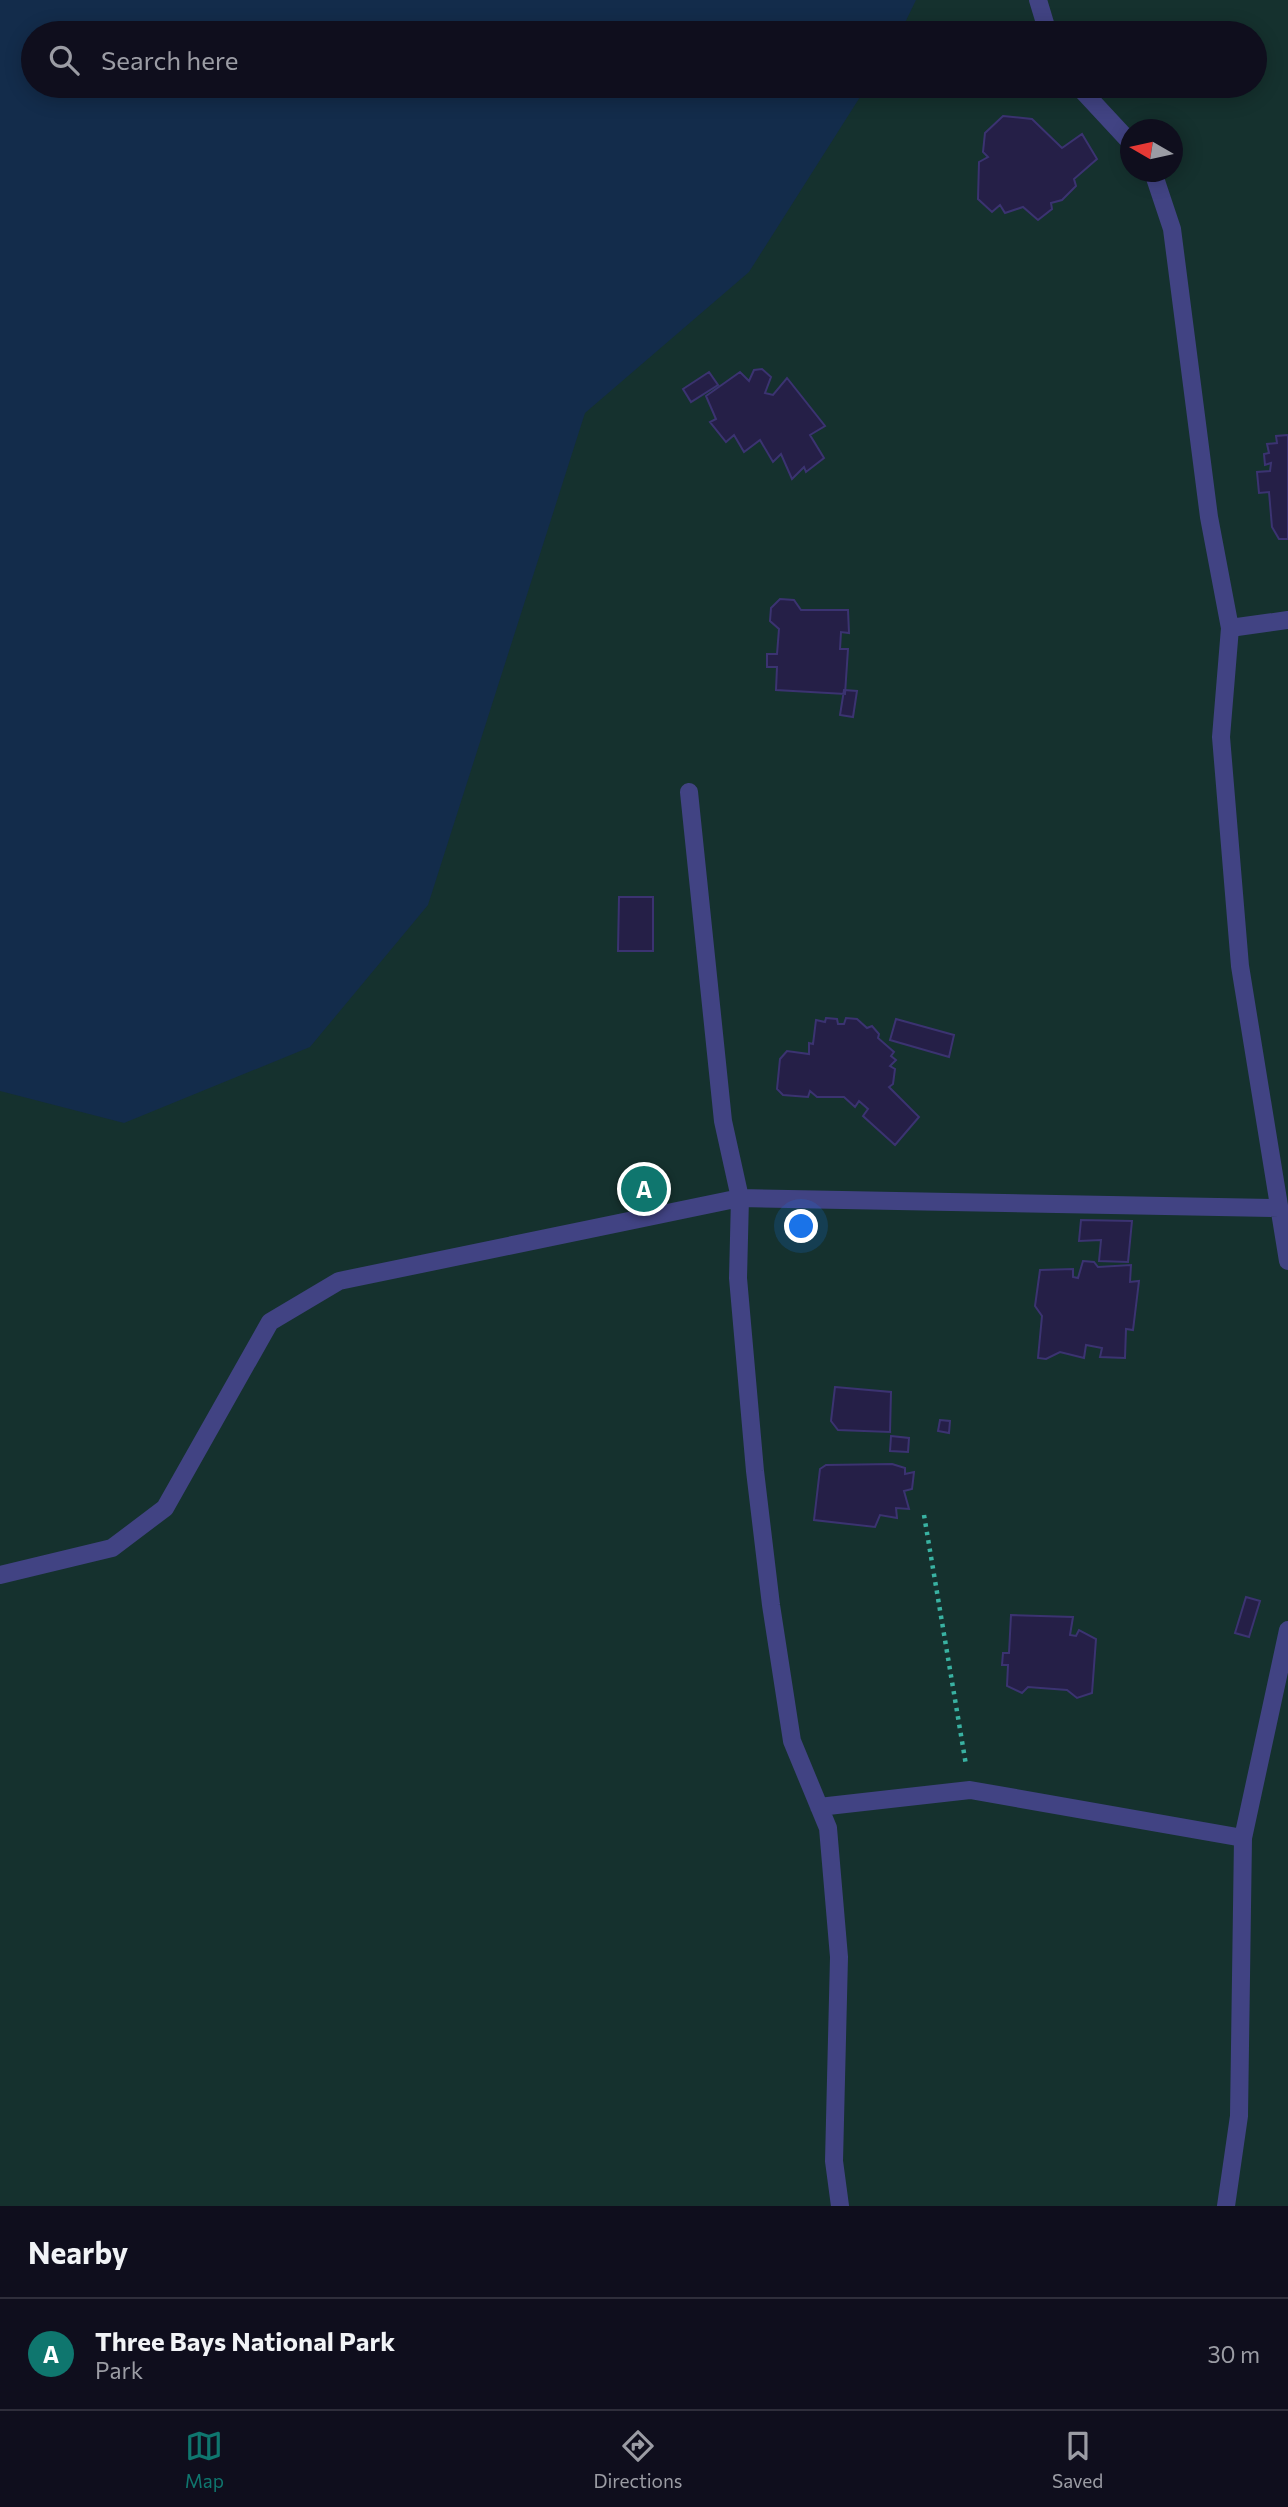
<!DOCTYPE html>
<style>
:root{--surface:#0f0e1d;--page:#1d1c2a;--text:#f1f3f6;--muted:#9b9ca4;--line:#2f2e3b;--accent:#0f766e}
body{margin:0;font-family:Commissioner,sans-serif;background:var(--page);color:var(--text)}
.compass{position:absolute;left:1120px;top:119px;width:63px;height:63px;border-radius:50%;background:var(--surface);box-shadow:0 4px 18px #0003;rotate:279deg}
.you{position:absolute;left:802px;top:1227px;width:24px;height:24px;margin:-18px;border:5px solid #fff;border-radius:50%;background:#1a73e8;box-shadow:0 0 0 10px #1a73e833}
.badge{display:grid;place-items:center;width:46px;height:46px;border-radius:50%;background:var(--accent);color:#fff;font-size:23px;font-weight:700}
.pin{position:absolute;translate:-50% -50%;border:4px solid #fff;box-shadow:0 2px 7px #0006}
.list{margin:0;padding:0;list-style:none}
h2{display:flex;justify-content:space-between;align-items:center;height:91px;margin:0;padding:0 28px;font-size:30px}
h2 small{font-size:23px;font-weight:400;color:var(--muted)}
.list li{display:grid;grid-template-columns:46px 1fr auto;gap:21px;align-items:center;box-sizing:border-box;height:112px;padding:0 28px;border-top:2px solid var(--line)}
.list b{display:block;font-size:26px;white-space:nowrap}
.list p{margin:0;font-size:23px;white-space:nowrap;color:var(--muted)}
.list em{font-size:23px;font-style:normal;color:var(--muted)}
.icon{flex:none;width:38px;height:38px;fill:none;stroke:currentColor;stroke-width:2;stroke-linecap:round;stroke-linejoin:round}
.map{position:relative;flex:none;width:1288px;height:2206px;overflow:hidden}
.search{position:absolute;background:var(--surface);box-shadow:0 4px 18px #0003;left:21px;right:21px;top:21px;height:77px;display:flex;align-items:center;gap:18px;box-sizing:border-box;padding:0 24px;border-radius:38px;color:var(--muted);font-size:26px}
.sheet{height:203px;background:var(--surface)}
nav{display:flex;justify-content:space-around;align-items:center;box-sizing:border-box;height:98px;border-top:2px solid var(--line);background:var(--surface);font-size:19px;color:var(--muted)}
nav a{display:grid;justify-items:center;gap:4px}
nav .on{color:var(--accent)}
.map>svg:first-child{display:block}
.green{fill:#15312e;fill-rule:evenodd}
.water{fill:#132c4b}
.building{fill:#251f47;stroke:#3b3371;stroke-width:2}
.lines{fill:none;stroke-linecap:round;stroke-linejoin:round}
.path{stroke:#39b2a2;stroke-width:4.5;stroke-dasharray:3.5 5;stroke-linecap:butt}
.minor{stroke:#414383;stroke-width:18}
</style>
<div class="map">
<svg width="1288" height="2206" viewBox="0 0 1288 2206">
<rect width="100%" height="100%" fill="#141227"/>
<path class="green" d="M0,0H1288V2206H0ZM33,33H1255V86H33ZM1130,130H1172V172H1130Z"/>
<path class="water" d="M0,0H916L900,33H33V86H867L749,272L585,413L428,905L310,1047L124,1123L0,1091Z"/>
<path class="building" d="M1003,116L1032,119L1062,148L1082,134L1097,159L1074,179L1076,186L1062,200L1051,203L1052,209L1038,220L1023,207L1005,213L1000,205L992,212L978,199L979,162L988,157L983,152L985,133Z
M762,369L771,377L765,393L773,395L787,378L825,426L810,435L824,458L806,472L804,467L792,479L781,454L773,462L760,440L744,452L734,435L726,442L710,422L716,419L706,396L740,372L749,381L754,370Z
M709,372L718,385L691,402L683,389Z
M1288,435V539H1279L1272,527L1269,492L1259,493L1257,472L1270,471L1271,463L1265,465L1264,454L1269,453L1267,444L1277,443L1276,436Z
M780,599L794,600L801,610H848L849,633L841,632L840,649H848L845,694L776,690L777,667H767V654H777L779,629L770,621L771,608Z
M844,690L857,691L853,717L840,715Z
M619,897H653V951H618Z
M826,1018L837,1019L838,1024H844L846,1018L857,1019L867,1028L872,1026L879,1034L878,1038L894,1052L891,1056L896,1060L890,1066L895,1069L893,1084L889,1087L919,1117L895,1145L863,1116L868,1109L859,1101L855,1107L844,1097H817L810,1091L808,1097L783,1095L777,1089L780,1059L787,1051L809,1054V1043L813,1044L816,1020L825,1022Z
M896,1019L954,1035L949,1057L890,1040Z
M1081,1220L1132,1221L1128,1262L1099,1261L1101,1240L1079,1241Z
M1083,1261L1094,1262L1098,1267L1131,1265L1130,1282L1139,1281L1133,1330L1126,1329L1125,1358L1100,1357L1102,1348L1086,1345L1084,1358L1060,1352L1046,1359L1038,1358L1042,1316L1035,1306L1040,1270L1073,1269V1277L1078,1278Z
M835,1387L891,1392L890,1432L838,1430L831,1421Z
M940,1420L950,1421L949,1433L938,1431Z
M891,1436L909,1438L908,1452L890,1451Z
M892,1464L905,1468V1474L914,1472L912,1489L904,1491L909,1509L896,1508L897,1518L880,1515L875,1527L814,1520L820,1469L826,1465Z
M1246,1597L1260,1601L1249,1637L1235,1633Z
M1011,1615L1073,1617L1070,1635L1076,1636L1079,1630L1096,1639L1092,1693L1077,1698L1067,1690L1028,1687L1022,1693L1007,1686L1008,1665H1002L1003,1653H1009Z"/>
<g class="lines">
<path class="path" d="M924,1515L966,1765"/>
<path class="minor" d="M1038,0L1048,33
M1078,86L1130,142
M1153,172L1172,229L1209,517L1230,628L1221,737L1240,966L1288,1261
M1230,628L1288,620
M689,792L723,1121L740,1198L738,1278L755,1471L771,1605L792,1741L828,1828L839,1957L834,2161L840,2206
M0,1575L112,1548L165,1508L270,1322L339,1281L740,1198L1278,1208
M819,1807L970,1790L1243,1838
M1226,2206L1239,2116L1243,1838L1288,1630"/>
</g>
</svg>
<svg class="compass" viewBox="-18 -18 36 36"><path d="M0-13l5 13h-10z" fill="#e53935"/><path d="M0 13l5-13h-10z" fill="#9b9ca4"/></svg>
<div class="you"></div>
<div class="pin badge" style="left:644px;top:1189px">A</div>
<div class="search"><svg class="icon" aria-label="search" viewBox="0 0 24 24"><circle cx="10" cy="10" r="6"/><path d="M15 15l6 6"/></svg>Search here</div>
</div>
<section class="sheet">
<h2>Nearby<small></small></h2>
<ul class="list">
<li><span class="badge">A</span><div><b>Three Bays National Park</b><p>Park</p></div><em>30 m</em></li>
</ul>
</section>
<nav>
<a class="on"><svg class="icon" aria-label="map" viewBox="0 0 24 24"><path d="M3 6l6-2 6 2 6-2v14l-6 2-6-2-6 2zM9 4v14M15 6v14"/></svg>Map</a>
<a><svg class="icon" aria-label="directions" viewBox="0 0 24 24"><path d="M12 3l9 9-9 9-9-9zM9 14v-3h6M13 9l2 2-2 2"/></svg>Directions</a>
<a><svg class="icon" aria-label="saved" viewBox="0 0 24 24"><path d="M7 4h10v16l-5-4-5 4z"/></svg>Saved</a>
</nav>
